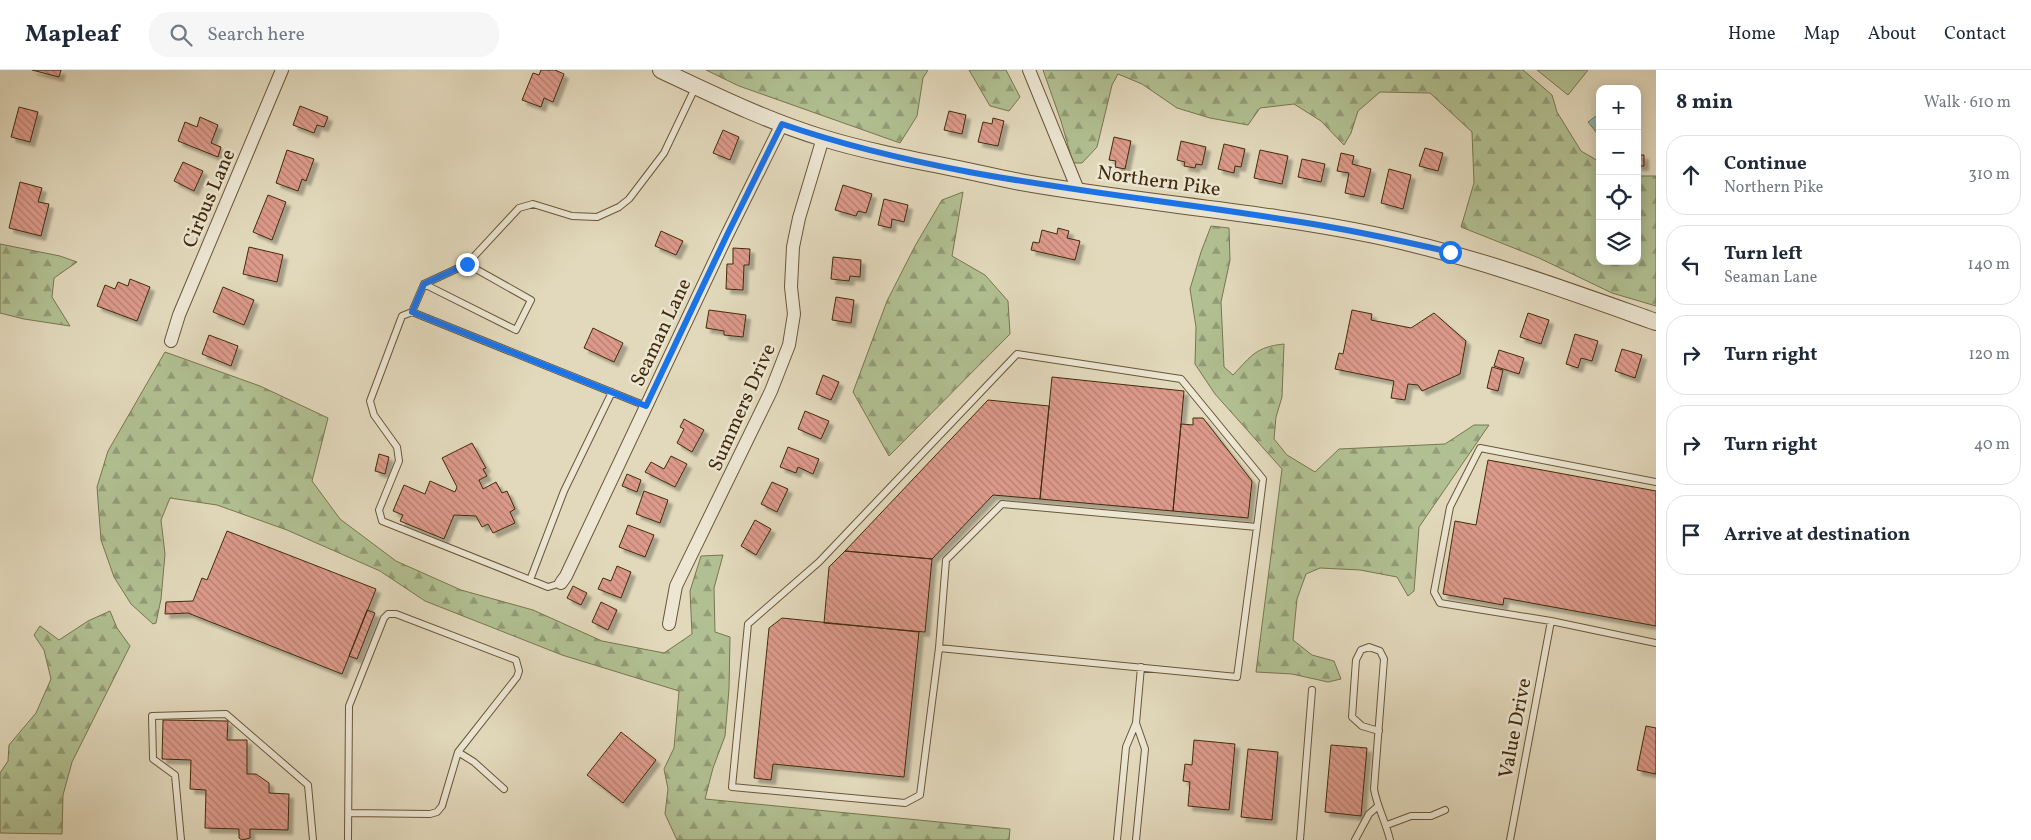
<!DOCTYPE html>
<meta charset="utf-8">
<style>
:root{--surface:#fff;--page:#f6f6f7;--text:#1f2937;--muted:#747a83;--line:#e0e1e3}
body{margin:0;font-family:Vollkorn,serif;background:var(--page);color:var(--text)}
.controls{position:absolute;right:15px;top:15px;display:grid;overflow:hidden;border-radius:10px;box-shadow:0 2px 12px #0003}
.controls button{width:45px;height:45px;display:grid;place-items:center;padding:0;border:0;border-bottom:1px solid var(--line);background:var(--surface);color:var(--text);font:25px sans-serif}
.stop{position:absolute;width:15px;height:15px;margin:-11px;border:4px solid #1a73e8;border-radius:50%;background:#fff}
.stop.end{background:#1a73e8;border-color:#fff;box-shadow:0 1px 5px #0008}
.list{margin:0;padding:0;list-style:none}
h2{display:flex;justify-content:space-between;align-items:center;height:65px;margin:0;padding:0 20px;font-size:21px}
h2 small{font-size:16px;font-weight:400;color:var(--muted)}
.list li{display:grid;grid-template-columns:32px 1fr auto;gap:15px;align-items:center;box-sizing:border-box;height:80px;margin:0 10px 10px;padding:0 10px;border:1px solid var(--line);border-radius:20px}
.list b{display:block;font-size:19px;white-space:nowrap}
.list p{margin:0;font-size:16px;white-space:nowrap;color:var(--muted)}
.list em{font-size:16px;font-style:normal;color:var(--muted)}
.icon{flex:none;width:28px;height:28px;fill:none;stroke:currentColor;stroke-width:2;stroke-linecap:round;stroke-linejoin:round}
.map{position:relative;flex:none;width:1656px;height:770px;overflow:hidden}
header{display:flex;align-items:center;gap:30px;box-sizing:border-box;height:70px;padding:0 25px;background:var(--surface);border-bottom:1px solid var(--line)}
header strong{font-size:24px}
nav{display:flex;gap:28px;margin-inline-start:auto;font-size:18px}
.search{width:350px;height:45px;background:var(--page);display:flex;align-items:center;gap:12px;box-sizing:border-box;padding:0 18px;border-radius:20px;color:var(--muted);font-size:19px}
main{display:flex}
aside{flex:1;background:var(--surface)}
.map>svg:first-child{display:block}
.forest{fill:url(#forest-firs);stroke:#79764f}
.pitch{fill:#b1c092;stroke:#79764f}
.water{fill:url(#water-ripples);stroke:#738170}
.building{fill:url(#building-back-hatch);stroke:#412b0c;filter:url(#shadow)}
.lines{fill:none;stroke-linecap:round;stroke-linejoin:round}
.service-casing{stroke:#695638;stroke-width:8}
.minor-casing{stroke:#695638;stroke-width:14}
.tertiary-casing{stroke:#695638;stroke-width:18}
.service{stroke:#ece6d3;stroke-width:6}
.minor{stroke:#ece6d3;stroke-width:12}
.tertiary{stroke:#ece6d3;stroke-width:16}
.route{stroke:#1a73e8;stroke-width:6}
.labels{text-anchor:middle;stroke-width:5;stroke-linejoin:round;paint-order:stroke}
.street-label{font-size:20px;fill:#412b0c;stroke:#ece6d3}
</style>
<header>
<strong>Mapleaf</strong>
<div class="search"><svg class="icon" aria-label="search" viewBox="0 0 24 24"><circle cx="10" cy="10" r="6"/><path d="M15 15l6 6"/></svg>Search here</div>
<nav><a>Home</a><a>Map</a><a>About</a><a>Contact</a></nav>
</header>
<main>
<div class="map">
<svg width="1656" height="770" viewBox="0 0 1656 770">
<defs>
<pattern id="forest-firs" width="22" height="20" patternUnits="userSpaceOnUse" patternTransform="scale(1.25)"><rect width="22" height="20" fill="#b1c092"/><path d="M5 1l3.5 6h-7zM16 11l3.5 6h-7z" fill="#929c76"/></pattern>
<pattern id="water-ripples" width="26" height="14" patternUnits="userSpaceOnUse" patternTransform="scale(1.25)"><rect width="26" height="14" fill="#95bab2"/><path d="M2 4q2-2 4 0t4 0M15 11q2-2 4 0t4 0" fill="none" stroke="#7b978f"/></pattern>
<pattern id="building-back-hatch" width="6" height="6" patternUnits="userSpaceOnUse" patternTransform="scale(1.25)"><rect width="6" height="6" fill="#dd9a8b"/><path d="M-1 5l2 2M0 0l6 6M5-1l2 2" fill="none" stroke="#b57e70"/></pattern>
<filter id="shadow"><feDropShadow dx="4.5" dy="4.5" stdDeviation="1" flood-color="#0004"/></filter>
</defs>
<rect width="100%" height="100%" fill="#e2d9bc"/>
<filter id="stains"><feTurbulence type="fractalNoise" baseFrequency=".004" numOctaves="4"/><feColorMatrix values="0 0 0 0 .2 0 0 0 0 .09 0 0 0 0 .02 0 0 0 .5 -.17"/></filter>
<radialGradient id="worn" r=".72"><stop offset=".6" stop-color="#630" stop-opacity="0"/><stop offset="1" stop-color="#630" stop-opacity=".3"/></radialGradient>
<path class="forest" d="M706,0H928L923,8L917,46L900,73L739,16Z
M969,0H1006L1020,27L1009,41L990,36Z
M1043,0H1523L1552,25L1557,42L1581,81L1600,92V191H1637V106H1656V236L1612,223L1539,188L1461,157L1474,113L1472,62L1430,23L1380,22L1358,41L1351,63L1344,75L1321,51L1294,34L1260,38L1248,55L1210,48L1177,38L1142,14L1118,4L1112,15L1097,77L1082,93H1073L1061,51Z
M963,122L952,186L985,205L1008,231L1010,264L889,386L853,322L887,231L915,176L942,130Z
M1211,156L1229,158L1230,190L1221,232L1224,297L1233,305C1252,285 1256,277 1284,274L1282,327L1276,347L1274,369L1287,385L1315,402L1339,379L1445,374L1474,355H1489L1419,457L1414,521L1408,526L1397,507L1360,500L1320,498L1306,504L1297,529L1293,570L1312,585L1334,591L1341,609L1328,612L1292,604L1256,602L1282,399L1215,324L1195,294L1196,257L1190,219L1201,182Z
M0,174L60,186L77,192L54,208L52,227L70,256L24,249L0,243Z
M165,282L260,316L328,348L312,411L340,449L396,491L461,520L533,540L602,571L664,583L692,564L690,521L701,486L723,485L714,518L715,562L730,567L729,619L725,666L713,698L705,729L1010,759L1009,770H677L665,744L668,719L664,699L674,678L679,621L562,585L425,531L380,501L287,460L217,435L170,428L161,450L165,484L161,529L156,553L153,554L131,534L114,507L101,470L97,417L108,381Z
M110,541L117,558L130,576L72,692L63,725L62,764L0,763V703L8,691L9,675L36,643L51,609L44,580L34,565L40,556L59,570L88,551Z"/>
<path class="pitch" d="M1537,0H1588L1568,25Z"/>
<path class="water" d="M1600,43V67L1588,52Z"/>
<path class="building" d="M32,0H61L59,7Z
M541,0H555L564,4L553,32L544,28L541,37L522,30L533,3L539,5Z
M300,36L328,47L324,57L317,55L314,63L293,55Z
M19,37L38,42L30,72L11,67Z
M949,41L966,45L962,64L944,60Z
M200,47L218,55L211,73L221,77L218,87L178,71L185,52L197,57Z
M993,48L1004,51L998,76L978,72L983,52L992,54Z
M723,60L739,67L730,90L713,83Z
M1114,67L1131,71L1125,99L1115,97L1116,91L1109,90Z
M1181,71L1206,77L1202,95L1196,94L1195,98L1184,96L1185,92L1177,90Z
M1224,74L1245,79L1241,97L1235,96L1234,103L1218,99Z
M1425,78L1443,83L1438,101L1419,96Z
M287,80L314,89L306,111L302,109L298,121L276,113Z
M1260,80L1288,86L1282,114L1254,108Z
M1341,83L1354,86L1352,94L1371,99L1364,127L1345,123L1349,103L1337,101Z
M1637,85H1644V96H1637Z
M1302,89L1325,94L1321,112L1298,107Z
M183,92L203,101L194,121L174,111Z
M1389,99L1411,105L1403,139L1381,133Z
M20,112L42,118L38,132L49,134L41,166L9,158Z
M843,115L872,124L866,143L858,141L856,146L835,140Z
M268,125L286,132L272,170L253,162Z
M884,129L908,135L904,152L892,149L891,158L878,155Z
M1058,158L1069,161L1067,168L1080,171L1075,190L1031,180L1033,172L1039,173L1042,160L1057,164Z
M661,161L683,171L676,185L655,176Z
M249,177L283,185L277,212L243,204Z
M733,178L750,179L749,195H744L743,220L726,219L727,194H733Z
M833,187L861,190L860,207L850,206L849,211L831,209Z
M130,209L150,217L137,251L97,236L105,215L115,219L118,212L128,216Z
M223,217L254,230L244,255L213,242Z
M836,227L854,230L851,253L832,250Z
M709,240L746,245L743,267L724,265V261L706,258Z
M1352,240L1372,244L1371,250L1411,258L1434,243L1466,271L1460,304L1422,321L1418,315L1408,314L1405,330L1391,328L1394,311L1335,299L1339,283L1343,284Z
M1528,243L1549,250L1541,274L1520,267Z
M593,258L623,273L614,292L584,278Z
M1575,264L1598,271L1592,291L1581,288L1578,298L1566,294Z
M209,265L238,276L231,296L202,284Z
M1622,279L1642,285L1635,308L1615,301Z
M1499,280L1524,288L1519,304L1494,296Z
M1492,297L1503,300L1498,321L1487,318Z
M823,305L839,312L831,330L816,324Z
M1052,307L1184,321L1173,441L1040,429Z
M988,330L1049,336L1040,429L993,425L932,489L845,481Z
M805,341L829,351L821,369L798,359Z
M1193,348H1203L1252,411L1248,448L1173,441L1181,354L1193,355Z
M684,349L704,360L692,382L677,373L684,359L680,357Z
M472,373L486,398L483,399L487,406L479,410L483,419L496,412L502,423L507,421L515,439L510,442L515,453L493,463L488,454L482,457L476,446L454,445L444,469L400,451L403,445L393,441L404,415L425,424L430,411L455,422L457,417L442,388Z
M788,377L819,389L813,404L798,397L796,403L780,397Z
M379,384L389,387L385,404L375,401Z
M671,386L687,394L675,417L645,402L651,392L664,399Z
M1488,390L1656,421V556L1504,528L1503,535L1443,524L1455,451L1476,455Z
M627,404L641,410L637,422L622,416Z
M772,412L788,419L777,442L761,434Z
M644,421L668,430L660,453L636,444Z
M755,450L771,459L756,485L741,476Z
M628,455L654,465L645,487L619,477Z
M227,461L376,519L342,604L188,543L165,544L166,532L193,531L202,508L207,510Z
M845,481L932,489L925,562L824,553L829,497Z
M617,496L631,502L621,528L598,519L603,508L611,511Z
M573,516L587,523L581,535L567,528Z
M601,532L617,540L608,560L592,552Z
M367,540L375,543L357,589L349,586Z
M782,548L919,562L904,707L773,694L771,710L754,708L769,558Z
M163,650L228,651L227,670H247V704H256L269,713V723L289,724L288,760L250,759V768L242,770L239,768V759L205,758L206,720L190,719L191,690L162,689Z
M1646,656L1656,658V704L1637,700Z
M621,662L656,690L623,733L587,705Z
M1194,670L1235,674L1229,740L1188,736L1190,712L1183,711L1185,694L1192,695Z
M1331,675L1367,678L1361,746L1325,742Z
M1248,679L1278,682L1272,750L1241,747Z"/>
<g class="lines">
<defs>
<path id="service" d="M424,214L516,260L531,230L467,194
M412,242L424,214L467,194L519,138L533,134L572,146L597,147L619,137L629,129L664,83L695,18
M1656,412L1480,378L1450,437L1434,522L1440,533L1551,551L1656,573
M530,510L564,421L612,322
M561,513L548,517L382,451L379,440L399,391L397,377L374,345L370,331L402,246L412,242L646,336
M939,578L1237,607L1257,457L1002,434L946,490L939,578L920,725L905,733L732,717L748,554L819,492L1017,284L1181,309L1263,409L1257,457
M1136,653L1145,679L1136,770
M1379,661L1362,656L1352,647L1356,590L1361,580L1369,577L1380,581L1384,589L1374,719C1377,737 1386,752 1390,770
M458,682L474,692L504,719
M1387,755L1411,746H1431L1445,740
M181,770L175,705L153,689L152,646L226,644L308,715L313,770
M348,770L349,636L384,548L388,544H396L516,590L519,601L517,607L458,682L442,736L437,742L430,744L349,743
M1117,770L1126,677L1136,653L1141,597
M1300,770L1312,620
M1355,770L1369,744L1377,737
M1510,770L1551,551"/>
<path id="minor" d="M1029,0L1078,120
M171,271L179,245L282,0
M561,513L566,506L727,165L782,54
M669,554L676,516L771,321L789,275L794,244L791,217L793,177L799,148L823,68"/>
<path id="tertiary" d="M661,0C714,25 767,51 823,68C862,80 903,88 944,96C969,101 995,107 1020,112C1138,133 1257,141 1374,165C1471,185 1563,219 1656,252"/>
</defs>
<use href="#service" class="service-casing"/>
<use href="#minor" class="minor-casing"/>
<use href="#tertiary" class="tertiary-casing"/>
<use href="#service" class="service"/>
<use href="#minor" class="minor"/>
<use href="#tertiary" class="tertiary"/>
</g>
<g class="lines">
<path class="route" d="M467,194L424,214L412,242L646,336L727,165L782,54C947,111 1123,123 1294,151C1347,159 1398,170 1450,182"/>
</g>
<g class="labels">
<g class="street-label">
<text transform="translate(1159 110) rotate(8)" y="7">Northern Pike</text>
<text transform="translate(208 128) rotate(-67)" y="7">Cirbus Lane</text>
<text transform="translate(660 262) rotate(-65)" y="7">Seaman Lane</text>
<text transform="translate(741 337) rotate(-66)" y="7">Summers Drive</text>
<text transform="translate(1514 658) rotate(-79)" y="7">Value Drive</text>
</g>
</g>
<rect width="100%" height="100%" filter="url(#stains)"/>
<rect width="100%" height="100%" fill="url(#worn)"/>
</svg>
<div class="controls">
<button>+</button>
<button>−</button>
<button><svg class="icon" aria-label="locate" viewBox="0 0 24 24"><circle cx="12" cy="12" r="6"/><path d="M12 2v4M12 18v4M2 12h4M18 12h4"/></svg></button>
<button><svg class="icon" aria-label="layers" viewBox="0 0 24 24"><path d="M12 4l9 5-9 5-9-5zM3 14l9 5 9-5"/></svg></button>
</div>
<div class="stop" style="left:1450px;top:182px"></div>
<div class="stop end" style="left:467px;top:194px"></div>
</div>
<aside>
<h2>8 min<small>Walk · 610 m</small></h2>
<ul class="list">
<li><svg class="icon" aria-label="ahead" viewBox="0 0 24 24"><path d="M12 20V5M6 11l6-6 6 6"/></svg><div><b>Continue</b><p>Northern Pike</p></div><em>310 m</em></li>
<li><svg class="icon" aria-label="left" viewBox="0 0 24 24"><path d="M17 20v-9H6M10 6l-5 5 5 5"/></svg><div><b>Turn left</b><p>Seaman Lane</p></div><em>140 m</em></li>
<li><svg class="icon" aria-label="right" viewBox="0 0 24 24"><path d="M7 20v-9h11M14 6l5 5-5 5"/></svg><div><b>Turn right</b></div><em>120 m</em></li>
<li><svg class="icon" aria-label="right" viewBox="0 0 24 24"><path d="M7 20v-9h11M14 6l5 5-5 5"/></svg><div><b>Turn right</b></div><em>40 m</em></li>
<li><svg class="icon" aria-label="arrive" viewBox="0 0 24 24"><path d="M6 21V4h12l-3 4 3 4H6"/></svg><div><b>Arrive at destination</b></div></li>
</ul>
</aside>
</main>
